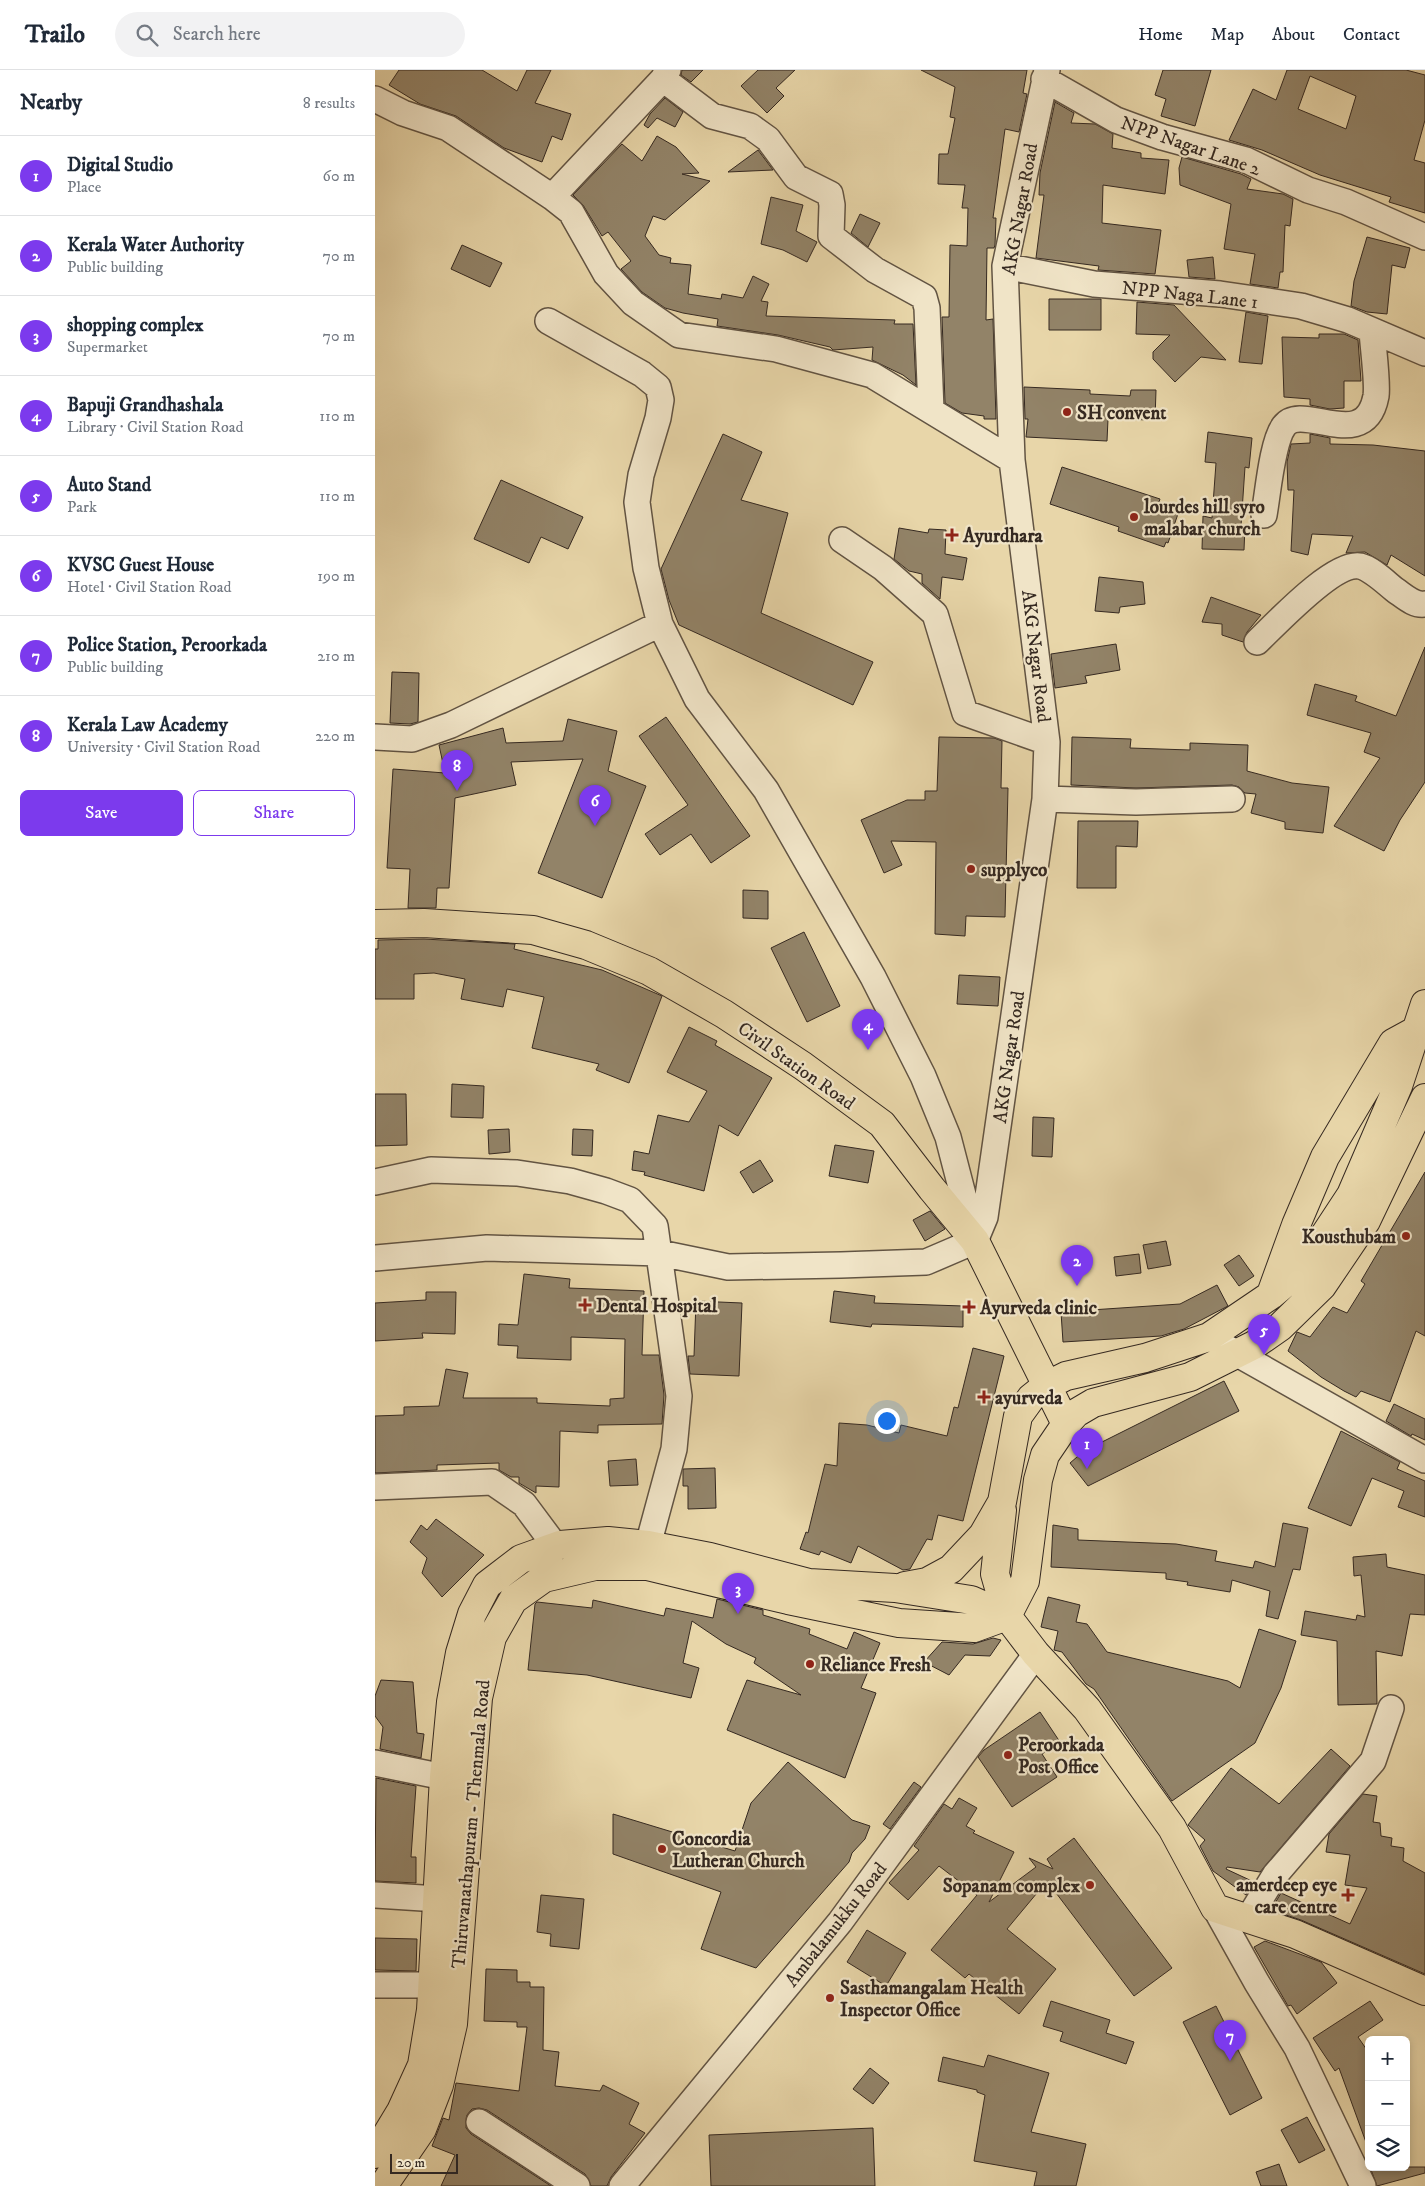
<!DOCTYPE html>
<meta charset="utf-8">
<style>
:root{--surface:#fff;--page:#f2f2f3;--text:#1f2937;--muted:#747a83;--line:#e0e1e3;--accent:#7c3aed}
body{margin:0;font-family:"IM FELL DW Pica",serif;background:var(--page);color:var(--text)}
.controls{position:absolute;right:15px;bottom:15px;display:grid;overflow:hidden;border-radius:8px;box-shadow:0 2px 8px #0003}
.controls button{width:45px;height:45px;display:grid;place-items:center;padding:0;border:0;border-bottom:1px solid var(--line);background:var(--surface);color:var(--text);font:25px sans-serif}
.scale{position:absolute;left:15px;bottom:12px;width:68px;box-sizing:border-box;padding-left:5px;border:2px solid #352921;border-top:0;font-size:14px;line-height:18px;white-space:nowrap;color:#352921;-webkit-text-stroke:4px #f0e4c7;paint-order:stroke}
.you{position:absolute;left:511px;top:1350px;width:18px;height:18px;margin:-12px;border:4px solid #fff;border-radius:50%;background:#1a73e8;box-shadow:0 0 0 8px #1a73e833}
.badge{display:grid;place-items:center;width:32px;height:32px;border-radius:50%;background:var(--accent);color:#fff;font-size:16px;font-weight:700}
.pin{position:absolute;translate:-50% -41px;filter:drop-shadow(0 1px 2px #0008)}
.pin::after{content:'';position:absolute;top:26px;width:18px;height:15px;background:inherit;clip-path:polygon(0 0,100% 0,50% 100%)}
.list{margin:0;padding:0;list-style:none}
h2{display:flex;justify-content:space-between;align-items:center;height:65px;margin:0;padding:0 20px;font-size:21px}
h2 small{font-size:16px;font-weight:400;color:var(--muted)}
.list li{display:grid;grid-template-columns:32px 1fr auto;gap:15px;align-items:center;box-sizing:border-box;height:80px;padding:0 20px;border-top:1px solid var(--line)}
.list b{display:block;font-size:19px;white-space:nowrap}
.list p{margin:0;font-size:16px;white-space:nowrap;color:var(--muted)}
.list em{font-size:16px;font-style:normal;color:var(--muted)}
.actions{display:flex;gap:10px;padding:15px 20px}
.actions a{flex:1;padding:11px 0;border:1px solid var(--accent);border-radius:8px;text-align:center;font-size:18px;color:var(--accent)}
.actions .main{background:var(--accent);color:#fff}
.icon{flex:none;width:28px;height:28px;fill:none;stroke:currentColor;stroke-width:2;stroke-linecap:round;stroke-linejoin:round}
.map{position:relative;flex:none;width:1050px;height:2116px;overflow:hidden}
header{display:flex;align-items:center;gap:30px;box-sizing:border-box;height:70px;padding:0 25px;background:var(--surface);border-bottom:1px solid var(--line)}
header strong{font-size:24px}
nav{display:flex;gap:28px;margin-inline-start:auto;font-size:18px}
.search{width:350px;height:45px;background:var(--page);display:flex;align-items:center;gap:12px;box-sizing:border-box;padding:0 18px;border-radius:28px;color:var(--muted);font-size:19px}
main{display:flex}
aside{flex:1;background:var(--surface)}
.map>svg:first-child{display:block}
.building{fill:#928368;stroke:#352921;fill-rule:evenodd}
.lines{fill:none;stroke-linecap:round;stroke-linejoin:round}
.minor-casing{stroke:#625443;stroke-width:28}
.major-casing{stroke:#352921;stroke-width:30}
.minor{stroke:#f0e4c7;stroke-width:25}
.major{stroke:#e8d6a9;stroke-width:28}
.poi-dot{fill:#8f2418;stroke:#f0e4c7;stroke-width:2}
.labels{text-anchor:middle;stroke-width:4.5;stroke-linejoin:round;paint-order:stroke}
.street-label{font-size:19px;fill:#352921;stroke:#f0e4c7}
.poi-label{font-size:19px;font-weight:bold;fill:#352921;stroke:#f0e4c7;text-anchor:start}
</style>
<header>
<strong>Trailo</strong>
<div class="search"><svg class="icon" aria-label="search" viewBox="0 0 24 24"><circle cx="10" cy="10" r="6"/><path d="M15 15l6 6"/></svg>Search here</div>
<nav><a>Home</a><a>Map</a><a>About</a><a>Contact</a></nav>
</header>
<main>
<aside>
<h2>Nearby<small>8 results</small></h2>
<ul class="list">
<li><span class="badge">1</span><div><b>Digital Studio</b><p>Place</p></div><em>60 m</em></li>
<li><span class="badge">2</span><div><b>Kerala Water Authority</b><p>Public building</p></div><em>70 m</em></li>
<li><span class="badge">3</span><div><b>shopping complex</b><p>Supermarket</p></div><em>70 m</em></li>
<li><span class="badge">4</span><div><b>Bapuji Grandhashala</b><p>Library · Civil Station Road</p></div><em>110 m</em></li>
<li><span class="badge">5</span><div><b>Auto Stand</b><p>Park</p></div><em>110 m</em></li>
<li><span class="badge">6</span><div><b>KVSC Guest House</b><p>Hotel · Civil Station Road</p></div><em>190 m</em></li>
<li><span class="badge">7</span><div><b>Police Station, Peroorkada</b><p>Public building</p></div><em>210 m</em></li>
<li><span class="badge">8</span><div><b>Kerala Law Academy</b><p>University · Civil Station Road</p></div><em>220 m</em></li>
</ul>
<div class="actions"><a class="main">Save</a><a>Share</a></div>
</aside>
<div class="map">
<svg width="1050" height="2116" viewBox="0 0 1050 2116">
<rect width="100%" height="100%" fill="#e8d6a9"/>
<filter id="stains"><feTurbulence type="fractalNoise" baseFrequency=".004" numOctaves="4"/><feColorMatrix values="0 0 0 0 .2 0 0 0 0 .09 0 0 0 0 .02 0 0 0 .5 -.17"/></filter>
<radialGradient id="worn" r=".72"><stop offset=".6" stop-color="#630" stop-opacity="0"/><stop offset="1" stop-color="#630" stop-opacity=".3"/></radialGradient>
<path class="building" d="M24,0H107L142,21L152,0H176L160,33L196,44L187,70L177,66L167,92L129,78L81,46L45,34L14,15Z
M307,0H328L316,12L306,5Z
M383,0H420L401,18L409,26L392,43L366,16Z
M546,0H652L648,23L652,24L644,62L630,59L618,148H621L620,175L619,178H612L611,250L618,249L621,349H609V346L587,343L570,333L567,247H574L575,175L592,176L593,138H587L590,115L563,114L564,84H573L580,48L575,47L580,17Z
M788,0H836L820,56L786,46L791,29L780,25Z
M912,0H1031L1050,5V50L1039,90L1050,93V143L1014,132L1016,127L945,105L887,80L854,70L878,19L901,30ZM935,6L981,26L971,59L923,39Z
M290,28L308,42L300,57L282,48L273,58L269,55L275,44Z
M680,32L699,43L696,53L720,54L738,64L737,78L766,83V88L794,90L790,124L728,115L727,153L786,160L780,204L723,200L724,196L661,188L669,125H664L665,103Z
M282,66L301,77L324,103L307,104L335,111L290,150L278,146L270,166L284,185L296,188L295,193L316,195L313,224L346,229L347,224L368,228L378,206L394,214L386,231L393,232L391,246L520,250L519,254H538L541,315L528,305L497,290L498,277L458,280L455,277L403,265L342,256L343,249L308,243L290,238L267,222L246,199L256,191L233,162L227,166L208,135L198,125L247,74L267,91Z
M383,80L398,100L353,102Z
M807,87L866,104L876,109L872,119L908,124L918,129L915,156L910,155L908,202H905L903,218L875,214L880,184L849,179L856,134L805,115L804,98Z
M396,127L428,135L421,161L442,172L432,192L408,180L386,174Z
M485,144L505,153L493,177L476,163Z
M992,167L1035,178L1030,198L1017,195L1012,244L992,242L976,236L979,211Z
M87,175L127,193L115,217L76,199Z
M838,187L840,209L814,207L812,190Z
M674,229H726V260H674Z
M762,232L799,235L851,290L826,287L800,312L778,289V282L795,265L761,264Z
M871,242L893,246L887,294L864,292Z
M944,264H969L983,270L986,311H969V338L955,339L935,335V329L909,327L907,267L944,268Z
M649,317L715,320V324L755,326L756,320H781L780,350L733,349L732,371L651,367L653,349H650Z
M833,362L877,368L874,398L870,397L866,456H870L869,480L827,479L828,446L837,448L841,393L830,392Z
M348,364L387,382L366,430L413,443L386,543L498,592L478,635L304,555L294,530L286,499Z
M935,364L955,368V374L998,375L1050,381V506L1016,485L1012,495L990,482L971,483L978,466L937,464L933,485L916,481L919,420H913L912,392L916,374L935,373Z
M687,397L785,429L784,432L805,438L793,473L791,472L789,477L743,461L744,457L675,434Z
M126,410L208,447L193,479L166,467L154,493L99,469Z
M524,458L553,463L554,459L571,460L570,484L592,488L588,510L567,507L565,529L547,513V504L534,501L519,489Z
M724,507L768,512L770,534L745,537L744,543L720,541Z
M836,527L886,545L872,562L868,572L847,565V554L827,552Z
M741,574L745,600L710,606L712,613L680,618L676,584Z
M1050,577V712L1025,750L1009,781L959,756L1005,688L989,682L996,663L932,645L940,614L982,626L980,631L1021,646Z
M17,602L44,603L43,652L35,654L15,653Z
M291,647L375,766L336,793L316,764L285,785L270,764L313,735L264,666Z
M193,649L242,661L233,701L271,716L227,828L163,803L208,689L136,692L141,715L80,728L74,818H62L61,838H33L35,799L12,798L18,699L70,703L64,675L128,658L131,673L188,671Z
M564,667L619,668L627,671L626,718H633L630,847L591,846L590,866L560,864L561,772L516,771L527,795L509,803L486,750L532,730H550V721H562Z
M697,667L756,669L755,678L815,680V673L873,675L872,701L917,713L954,717L948,763L910,759V752L876,743L881,724L870,723L864,717L857,715L761,718L696,715Z
M703,751H763L762,777L741,776V818H702Z
M368,820L393,821V849L368,848Z
M429,862L465,936L432,952L396,878Z
M49,869L140,874L139,879L227,900L287,926L254,1013L221,1000L224,994L157,978L169,927L132,919L128,937L86,929L90,909L59,903L39,904V929H0V879H3V870Z
M584,905L625,907L623,936L582,934Z
M314,957L342,971L340,975L397,1008L363,1066L344,1055L329,1121L269,1105L270,1102L257,1100L259,1081L274,1084L283,1045L314,1052L332,1021L292,1002Z
M77,1014L109,1016L108,1048L76,1047Z
M0,1024H31L32,1075L0,1076Z
M658,1047L679,1048L677,1087L657,1086Z
M134,1059L135,1082L114,1084L113,1060Z
M198,1059L218,1060L217,1086L197,1085Z
M460,1075L499,1081L493,1113L454,1106Z
M385,1090L398,1111L378,1123L365,1102Z
M1050,1102V1266L1041,1261L1015,1332L986,1321L981,1327L969,1321L946,1307L913,1281L922,1262L935,1267L958,1237L972,1243L990,1214L986,1211Z
M555,1141L570,1159L550,1171L538,1150Z
M791,1171L796,1195L773,1199L768,1175Z
M764,1184L766,1203L741,1206L739,1187Z
M864,1185L879,1206L864,1216L849,1195Z
M149,1204L195,1209L194,1218L269,1221L267,1285H284L289,1325L287,1354L223,1355V1363L185,1361L184,1417L161,1416V1423L144,1413V1407H136L124,1400V1393L62,1395V1400L0,1403V1346L29,1345V1337L64,1336L71,1299L93,1303L88,1328H162V1333L235,1336V1329L249,1328L250,1269L196,1267V1290L142,1288L143,1276L123,1275L124,1254L143,1255Z
M842,1215L853,1236L809,1259L786,1266L688,1272L686,1242L805,1234Z
M459,1221L500,1226L499,1233L588,1236V1257L497,1254L496,1257L455,1252Z
M51,1222H81L80,1264L47,1263L48,1268L0,1271V1233L51,1230Z
M321,1231L367,1233L364,1306L315,1304L313,1286H319Z
M598,1278L629,1286L588,1451L563,1445L557,1470L552,1469L535,1499L528,1500L483,1476L476,1493L446,1481L444,1485L425,1479L431,1462L433,1463L450,1394L462,1396L464,1353L492,1355L524,1363L526,1355L572,1366L579,1337L583,1338Z
M849,1311L864,1341L713,1416L695,1393L709,1381Z
M1019,1334L1050,1349V1370L1037,1364L1036,1366L1011,1351Z
M966,1361L1025,1392L1022,1399L1050,1411V1447L1023,1437L1029,1421L997,1408L976,1456L933,1438Z
M261,1389L263,1415L235,1416L233,1391Z
M340,1398L341,1438L313,1439V1416H308V1399Z
M61,1449L109,1485L67,1527L47,1503L52,1488L35,1472L46,1455L52,1460Z
M908,1453L933,1458L925,1500L918,1499L903,1549L891,1546L895,1521L857,1510L855,1522L812,1515L813,1512L791,1509V1503L676,1497L678,1455L703,1459V1470L801,1474L842,1481L840,1491L878,1498L880,1491L900,1497Z
M1011,1484L1012,1497L1050,1505V1545L1035,1544L1027,1586L1001,1581L1002,1634L963,1635L962,1571L926,1565L930,1541L981,1550L982,1545L990,1547L986,1505L979,1506L978,1487Z
M673,1527L705,1535L701,1552L712,1554L732,1582L853,1611L865,1618L884,1559L921,1571L906,1618L880,1673L797,1731L719,1619L711,1614L687,1582L679,1580L683,1561L666,1557Z
M342,1529L388,1540V1545L435,1559L434,1564L472,1579L479,1562L505,1573L486,1618L501,1623L470,1708L352,1660L372,1610L426,1625L379,1593L381,1588L351,1574L317,1551L308,1593L324,1598L316,1628L212,1605L153,1600L160,1534L162,1532L217,1538L218,1530L289,1546L291,1538L338,1548Z
M618,1568L626,1570L615,1586L590,1585L574,1605L549,1592L567,1572L598,1574Z
M6,1610L38,1612L42,1663L49,1664L46,1688L5,1679L8,1657L0,1646V1626Z
M665,1642L685,1672L667,1684L682,1707L637,1737L603,1687L609,1680Z
M956,1679L975,1696L885,1802L852,1797L851,1799L879,1812L871,1825L838,1801L825,1776L830,1770L813,1755L856,1698L904,1734Z
M413,1692L477,1750L495,1756L490,1769L477,1783L474,1792L381,1898L326,1879L346,1822L238,1784V1744L360,1781L376,1733Z
M1,1708L41,1716L36,1787H41V1813L0,1811Z
M539,1712L546,1717L515,1759L508,1754Z
M988,1724L1002,1726L998,1752L1005,1753L1006,1766L1017,1768L1016,1776L1029,1778L1028,1791L1050,1803V1904L926,1850L896,1840L906,1823L975,1854L992,1818L970,1815L975,1785L951,1782L954,1764Z
M584,1728L602,1738L591,1756L600,1761L598,1763L639,1782L614,1832L661,1797L654,1788L678,1799L672,1789L699,1768L797,1898L759,1926L672,1811L632,1859L681,1899L644,1944L594,1904L590,1908L556,1880L602,1825L564,1796L533,1830L514,1813L544,1780L539,1776L569,1734L577,1739Z
M166,1825L209,1829L204,1879L175,1876L176,1864L162,1862Z
M492,1860L531,1883L511,1916L472,1892Z
M0,1868L42,1869L41,1901L0,1900Z
M890,1871L946,1892L962,1913L922,1944L916,1935L913,1936L879,1877Z
M111,1899L142,1900V1912H155V1917H169L168,1980L184,1982L180,2016L225,2021L228,2015L264,2033L254,2054L270,2063L236,2107L232,2116H216L210,2104L112,2040L104,2038L97,2039L92,2045L91,2058L96,2064L176,2116H66L80,2085L57,2076L68,2048L74,2050L81,2013L144,2021L152,1957H142V1952L109,1951Z
M676,1931L735,1950L731,1963L759,1972L751,1994L685,1971L688,1962L668,1956Z
M995,1931L1008,1950L983,1967L994,1983V2075H992L964,1998L960,2001L938,1968Z
M841,1936L887,2028L855,2045L808,1952Z
M613,1985L674,2003L656,2062L711,2074L701,2116H659L662,2102L599,2091L610,2025L602,2022V2020L563,2011L568,1987L609,1997Z
M495,1998L514,2013L498,2034L478,2019Z
M932,2047L950,2080L924,2093L906,2060Z
M498,2058L500,2116H336L334,2065Z
M904,2094L912,2116H886L881,2102Z
M995,2097H1050V2103L1002,2116Z"/>
<g class="lines">
<defs>
<path id="minor" d="M288,9L337,46L375,56L393,69L421,107L455,124L457,135L456,166L500,200L549,227L552,238L556,340
M669,9L741,50L787,67L871,90L933,120L971,132L1050,167
M0,29L28,43L73,58L177,127L196,142L231,204L258,233L304,265L401,279L497,305L637,390
M177,127L288,9L293,0
M630,196L719,214L845,224L926,236L973,250L1050,283
M173,251L267,304L283,317L286,330L283,348L266,405L262,432L271,498L285,554L322,629L391,720L498,907L548,1006L573,1067L600,1171
M889,445C893,423 897,372 909,356C927,331 990,385 1001,326C1003,313 998,277 997,261
M467,470L508,498L560,544L590,643L672,672
M882,572C900,555 959,491 985,496C997,499 1010,512 1020,520C1029,526 1039,536 1050,534
M0,667L37,669L76,655L285,554
M670,729L761,732L857,729
M0,1112L56,1100L142,1103L195,1111L231,1121L255,1130L280,1156L304,1326L299,1379L273,1475
M600,1171L610,1147L670,729L672,672L637,390L630,196L672,0
M0,1188L112,1178L285,1183L353,1197L466,1195L551,1192L600,1171
M845,1274L1050,1390
M0,1417L117,1412L149,1434L181,1477
M0,1693L69,1707
M0,1825L63,1829
M840,1838L882,1913L922,1978L988,2116
M873,1849L900,1805L998,1691L1016,1638
M0,1915H57
M104,2052L202,2116
M247,2116L465,1852L661,1584"/>
<path id="major" d="M0,854L49,853L158,860L211,875L274,901L349,944L428,996L507,1054L557,1119L600,1171L691,1354
M896,1224L921,1155L950,1087L1018,973L1040,961L1042,962
M627,1440L620,1504L632,1546L661,1584L712,1639L797,1758L840,1838L920,1864L1050,1921
M530,1516L552,1512L576,1499L608,1465L627,1432L643,1346L656,1328L671,1316L691,1306L770,1288L834,1267L896,1225L928,1198L976,1125L1023,1016L1050,934
M0,2084L26,2041L47,1995L56,1940L69,1707L76,1632L85,1583L97,1544L112,1515L146,1489L185,1475L233,1471L273,1475L335,1487L434,1513L520,1518L596,1530L632,1546
M8,2116L47,2059L64,2015L78,1954L103,1628L117,1567L138,1530L169,1508L220,1496H272L413,1530L524,1553L599,1558L632,1546L650,1511L663,1410L670,1385L691,1354L701,1343L718,1333L815,1307L879,1275L905,1257L947,1216L991,1151L1050,1028"/>
</defs>
<use href="#minor" class="minor-casing"/>
<use href="#major" class="major-casing"/>
<use href="#minor" class="minor"/>
<use href="#major" class="major"/>
</g>
<g class="poi-dot">
<circle cx="692" cy="342" r="5"/>
<circle cx="759" cy="447" r="5"/>
<path d="M574.5 457.5h5v5h5v5h-5v5h-5v-5h-5v-5h5z"/>
<circle cx="596" cy="799" r="5"/>
<circle cx="1031" cy="1166" r="5"/>
<path d="M207.5 1227.5h5v5h5v5h-5v5h-5v-5h-5v-5h5z"/>
<path d="M591.5 1229.5h5v5h5v5h-5v5h-5v-5h-5v-5h5z"/>
<path d="M606.5 1319.5h5v5h5v5h-5v5h-5v-5h-5v-5h5z"/>
<circle cx="435" cy="1594" r="5"/>
<circle cx="633" cy="1685" r="5"/>
<circle cx="287" cy="1779" r="5"/>
<circle cx="715" cy="1815" r="5"/>
<path d="M970.5 1817.5h5v5h5v5h-5v5h-5v-5h-5v-5h5z"/>
<circle cx="455" cy="1928" r="5"/>
</g>
<g class="labels">
<g class="street-label">
<text transform="translate(816 75) rotate(19)" y="7">NPP Nagar Lane 2</text>
<text transform="translate(644 139) rotate(-80)" y="7">AKG Nagar Road</text>
<text transform="translate(815 224) rotate(6)" y="7">NPP Naga Lane 1</text>
<text transform="translate(662 586) rotate(83)" y="7">AKG Nagar Road</text>
<text transform="translate(633 987) rotate(-82)" y="7">AKG Nagar Road</text>
<text transform="translate(422 995) rotate(35)" y="7">Civil Station Road</text>
<text transform="translate(95 1754) rotate(-85)" y="7">Thiruvanathapuram - Thenmala Road</text>
<text transform="translate(460 1854) rotate(-52)" y="7">Ambalamukku Road</text>
</g>
<g class="poi-label">
<text x="702" y="349">SH convent</text>
<text x="769" y="443">lourdes hill syro<tspan x="769" dy="22">malabar church</tspan></text>
<text x="588" y="472">Ayurdhara</text>
<text x="606" y="806">supplyco</text>
<text x="1021" y="1173" text-anchor="end">Kousthubam</text>
<text x="221" y="1242">Dental Hospital</text>
<text x="605" y="1244">Ayurveda clinic</text>
<text x="620" y="1334">ayurveda</text>
<text x="445" y="1601">Reliance Fresh</text>
<text x="643" y="1681">Peroorkada<tspan x="643" dy="22">Post Office</tspan></text>
<text x="297" y="1775">Concordia<tspan x="297" dy="22">Lutheran Church</tspan></text>
<text x="962" y="1821" text-anchor="end">amerdeep eye<tspan x="962" dy="22">care centre</tspan></text>
<text x="705" y="1822" text-anchor="end">Sopanam complex</text>
<text x="465" y="1924">Sasthamangalam Health<tspan x="465" dy="22">Inspector Office</tspan></text>
</g>
</g>
<rect width="100%" height="100%" filter="url(#stains)"/>
<rect width="100%" height="100%" fill="url(#worn)"/>
</svg>
<div class="controls">
<button>+</button>
<button>−</button>
<button><svg class="icon" aria-label="layers" viewBox="0 0 24 24"><path d="M12 4l9 5-9 5-9-5zM3 14l9 5 9-5"/></svg></button>
</div>
<div class="scale">20 m</div>
<div class="you"></div>
<div class="pin badge" style="left:712px;top:1399px">1</div>
<div class="pin badge" style="left:702px;top:1216px">2</div>
<div class="pin badge" style="left:363px;top:1544px">3</div>
<div class="pin badge" style="left:493px;top:980px">4</div>
<div class="pin badge" style="left:889px;top:1285px">5</div>
<div class="pin badge" style="left:220px;top:756px">6</div>
<div class="pin badge" style="left:855px;top:1991px">7</div>
<div class="pin badge" style="left:82px;top:721px">8</div>
</div>
</main>
